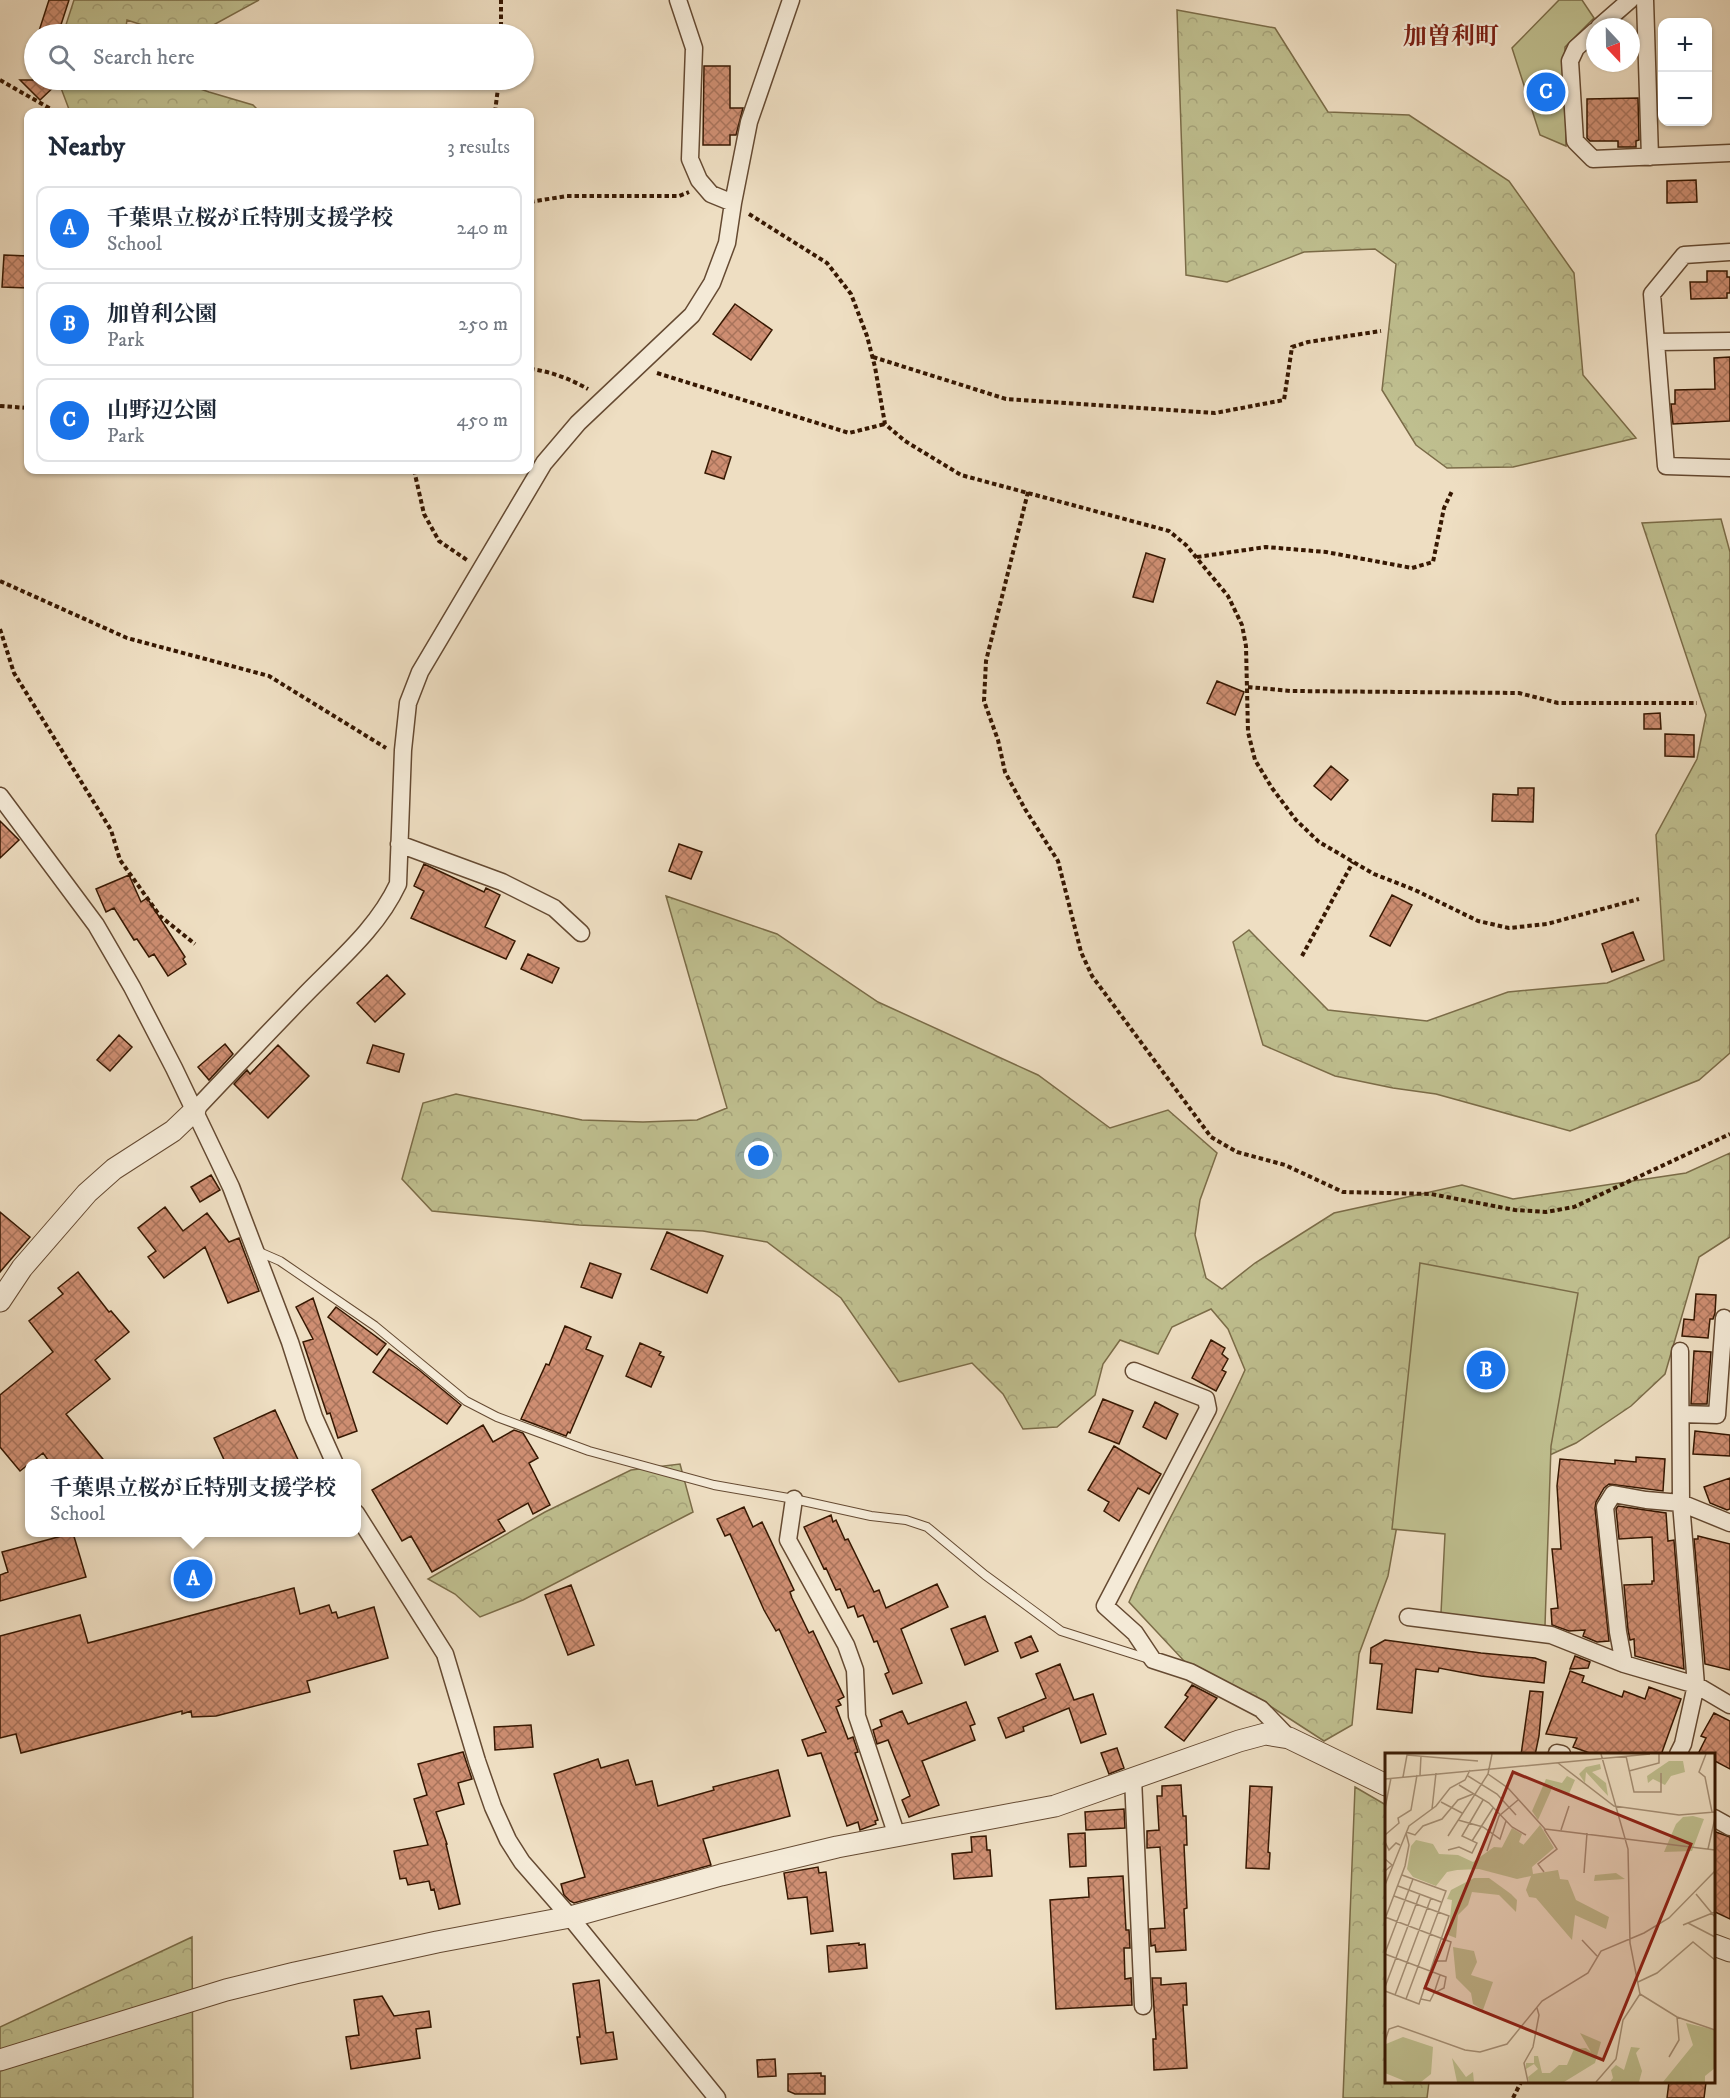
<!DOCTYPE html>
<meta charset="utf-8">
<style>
:root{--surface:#fff;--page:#f6f6f7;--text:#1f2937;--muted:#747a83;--line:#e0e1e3;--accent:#1a73e8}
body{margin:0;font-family:"IM FELL DW Pica","Noto Serif JP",serif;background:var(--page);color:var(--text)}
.controls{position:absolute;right:18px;top:18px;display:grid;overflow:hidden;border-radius:12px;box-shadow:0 2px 4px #0004}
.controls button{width:54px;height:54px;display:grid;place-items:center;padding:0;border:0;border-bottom:2px solid var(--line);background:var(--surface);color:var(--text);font:30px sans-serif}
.compass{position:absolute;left:1586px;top:18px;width:54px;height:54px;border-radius:50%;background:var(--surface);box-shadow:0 2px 4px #0004;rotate:158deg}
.you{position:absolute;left:759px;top:1156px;width:21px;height:21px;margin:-15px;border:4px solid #fff;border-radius:50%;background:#1a73e8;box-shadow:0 0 0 9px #1a73e833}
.badge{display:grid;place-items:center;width:39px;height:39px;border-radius:50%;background:var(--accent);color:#fff;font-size:20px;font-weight:700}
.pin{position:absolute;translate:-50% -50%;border:3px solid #fff;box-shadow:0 2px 6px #0006}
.popup{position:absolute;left:25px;top:1459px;width:336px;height:78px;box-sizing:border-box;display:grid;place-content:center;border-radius:12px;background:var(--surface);filter:drop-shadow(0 2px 4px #0005);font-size:20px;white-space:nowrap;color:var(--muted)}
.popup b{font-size:22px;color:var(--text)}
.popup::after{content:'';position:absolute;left:50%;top:100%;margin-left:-12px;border:12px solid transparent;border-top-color:var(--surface)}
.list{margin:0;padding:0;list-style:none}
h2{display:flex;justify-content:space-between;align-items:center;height:78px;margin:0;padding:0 24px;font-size:26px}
h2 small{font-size:20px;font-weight:400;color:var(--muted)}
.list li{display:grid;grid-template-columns:39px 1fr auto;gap:18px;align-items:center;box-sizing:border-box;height:84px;margin:0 12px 12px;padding:0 12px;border:2px solid var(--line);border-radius:12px}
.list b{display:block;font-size:22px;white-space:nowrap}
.list p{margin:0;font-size:20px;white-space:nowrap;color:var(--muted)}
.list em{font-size:20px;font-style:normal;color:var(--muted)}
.icon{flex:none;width:33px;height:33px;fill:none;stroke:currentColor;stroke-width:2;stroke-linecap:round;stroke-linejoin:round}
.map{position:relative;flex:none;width:1730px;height:2098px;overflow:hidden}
.search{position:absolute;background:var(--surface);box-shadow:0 2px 4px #0004;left:24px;top:24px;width:510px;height:66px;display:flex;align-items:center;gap:15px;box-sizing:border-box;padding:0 21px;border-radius:33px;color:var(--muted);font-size:22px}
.panel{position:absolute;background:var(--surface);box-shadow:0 2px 4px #0004;left:24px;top:108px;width:510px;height:366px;border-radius:12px}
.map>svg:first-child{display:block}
.forest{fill:url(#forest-crowns);stroke:#7b6c48;stroke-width:1.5}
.park{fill:#bfbf8f;stroke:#7b6c48;stroke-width:1.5}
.building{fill:url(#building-cross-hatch);stroke:#371802;stroke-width:1.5}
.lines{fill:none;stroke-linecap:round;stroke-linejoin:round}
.service-casing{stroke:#654a32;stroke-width:10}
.minor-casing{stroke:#654a32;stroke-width:19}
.tertiary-casing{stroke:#654a32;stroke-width:23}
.path{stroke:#371802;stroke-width:4;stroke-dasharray:4.5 3;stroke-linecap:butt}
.service{stroke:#f4ead7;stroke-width:8}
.minor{stroke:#f4ead7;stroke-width:16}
.tertiary{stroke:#f4ead7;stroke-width:21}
.labels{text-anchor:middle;stroke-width:4.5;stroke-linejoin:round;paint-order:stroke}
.neighbourhood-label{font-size:24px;font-weight:bold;fill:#7a1f14;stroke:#f4ead7}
.inset-road{fill:none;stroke:#a58f75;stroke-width:1.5}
.view{fill:#8f2418;fill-opacity:0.15;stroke:#8f2418;stroke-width:3}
.inset-edge{fill:none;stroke:#371802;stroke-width:3}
</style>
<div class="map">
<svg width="1730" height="2098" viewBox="0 0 1730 2098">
<defs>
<pattern id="forest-crowns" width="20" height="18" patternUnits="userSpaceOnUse" patternTransform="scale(1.5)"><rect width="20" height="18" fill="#bfbf8f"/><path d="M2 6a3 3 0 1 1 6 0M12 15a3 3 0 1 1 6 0" fill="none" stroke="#a5a37a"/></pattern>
<pattern id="building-cross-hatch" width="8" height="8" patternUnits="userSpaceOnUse" patternTransform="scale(1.5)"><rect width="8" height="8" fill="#ce8e72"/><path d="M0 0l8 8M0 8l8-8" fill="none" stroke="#a8735b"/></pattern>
</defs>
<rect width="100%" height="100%" fill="#eedec2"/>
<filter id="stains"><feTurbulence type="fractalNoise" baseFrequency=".00333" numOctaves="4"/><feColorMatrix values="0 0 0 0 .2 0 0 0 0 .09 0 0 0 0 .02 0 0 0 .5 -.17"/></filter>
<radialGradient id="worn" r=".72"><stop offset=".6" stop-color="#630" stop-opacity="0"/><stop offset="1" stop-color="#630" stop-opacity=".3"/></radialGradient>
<path class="forest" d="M74,0H259L197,34H170L127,20L125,34H63Z
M1177,10L1275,28L1328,112L1409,115L1509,181L1574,273L1583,375L1636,438L1513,467L1447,468L1416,445L1382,390L1396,264L1375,249L1304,252L1227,282L1186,275Z
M58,80H175L209,92L253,105L260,112H70Z
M1721,519L1730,552V1053L1699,1080L1570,1131L1436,1094L1393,1088L1335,1076L1263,1045L1233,942L1249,930L1328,1010L1427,1021L1508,992L1607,983L1664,960L1656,835L1697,759L1706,715L1642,523Z
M666,896L777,934L878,1002L1038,1075L1110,1128L1168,1110L1217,1153L1200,1200L1195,1235L1206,1278L1222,1289L1255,1263L1334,1213L1462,1185L1513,1199L1686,1173L1730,1153V1237L1699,1257L1665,1374L1631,1406L1576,1443L1541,1459L1406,1475L1388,1576L1359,1654L1352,1725L1324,1741L1270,1706L1185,1662L1129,1602C1164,1523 1210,1449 1245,1370L1228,1329L1211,1309L1172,1327L1158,1354L1120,1340L1103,1364L1095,1395L1057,1427L1023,1429L1003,1394L972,1363L899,1382L841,1298L767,1242L703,1231L579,1225L432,1211L402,1179L423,1103L456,1094L582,1120L643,1122L697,1120L727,1108Z
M680,1464L693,1512L523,1600L480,1617L455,1594L428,1579L545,1512L631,1470Z
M1355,1787L1386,1805V2082H1429L1427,2098H1343Z
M192,1937L193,2098H0V2027Z"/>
<path class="park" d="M1559,0H1582L1594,18L1565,47L1566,146L1540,135L1512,48Z
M1420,1263L1578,1293L1551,1446L1545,1626L1441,1613L1445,1534L1392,1529Z"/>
<path class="building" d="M49,0H69L58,34H38Z
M704,66H730V108H743L736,135H730V145H703Z
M20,80H61L40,100Z
M1638,98L1639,140L1636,141V147H1618V141H1590L1587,138V99Z
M1696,180L1697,202L1667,203V181Z
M4,255L28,256V288L2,287Z
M1707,271H1727V277H1730V293H1727V298L1691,299L1690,282H1707Z
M735,304L772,330L751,360L713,334Z
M1730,357V421L1673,424L1671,404H1675V390L1715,389L1714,358Z
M712,451L731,457L724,479L705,473Z
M1146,553L1165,559L1153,602L1133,597Z
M1217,681L1244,692L1235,715L1207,703Z
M1660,713L1661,729H1644V714Z
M1665,734L1694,735V757L1665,756Z
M1331,766L1348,780L1331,800L1314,786Z
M1518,788H1534L1533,822L1492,821L1493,794L1518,795Z
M0,821L19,840L0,858Z
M679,844L702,852L691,879L669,871Z
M424,864L484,892L486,888L500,895L485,927L515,941L506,959L411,918L424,891L414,886Z
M129,875L141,902L147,898L185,957L183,959L186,964L168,976L154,954L149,957L137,939L134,940L114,908L106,912L96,889Z
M1392,895L1412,905L1390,946L1370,936Z
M1633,932L1644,960L1612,972L1602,944Z
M528,954L559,968L552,983L521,969Z
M387,975L405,994L375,1022L357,1003Z
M119,1035L132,1047L110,1071L97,1060Z
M225,1044L233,1054L209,1080L198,1067Z
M278,1045L309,1076L268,1118L234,1084L247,1070L250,1074Z
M373,1045L404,1054L399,1072L367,1063Z
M211,1175L220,1190L200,1202L191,1187Z
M165,1207L183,1231L207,1213L229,1242L239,1238L259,1291L228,1303L205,1247L164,1278L148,1257L156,1251L138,1228Z
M0,1212L30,1237L0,1272Z
M667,1232L723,1256L707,1293L651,1269Z
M590,1263L621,1274L612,1298L581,1287Z
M78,1272L109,1312L111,1311L129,1332L95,1360L110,1379L66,1414L107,1464H51L43,1453L20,1471L0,1447V1395L53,1352L29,1321L63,1294L58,1288Z
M1696,1294L1716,1295L1715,1313L1713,1319H1710L1708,1338L1682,1336L1684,1319L1694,1320Z
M313,1298L357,1431L338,1438L330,1413L327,1414L303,1342L313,1339L296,1307Z
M336,1307L386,1344L377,1355L328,1317Z
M565,1326L591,1337L586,1349L603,1356L570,1433L568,1432L566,1436L521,1419L546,1364L549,1365Z
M1211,1340L1225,1348L1222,1354L1228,1359L1222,1370L1226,1372L1216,1391L1192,1378Z
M640,1343L661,1352L659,1355L664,1357L651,1387L626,1376Z
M389,1349L419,1370L461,1405L447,1424L373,1372Z
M1694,1351L1711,1352L1707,1404H1691Z
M1103,1399L1133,1411L1119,1444L1089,1432Z
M1155,1402L1178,1414L1166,1439L1143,1427Z
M275,1410L300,1464H226L214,1438Z
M483,1425L493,1442L514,1430L523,1433L538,1458L529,1463L550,1505L533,1514L528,1503L498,1520L505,1531L432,1572L411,1536L402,1541L372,1490Z
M1695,1431L1730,1435V1456L1693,1454Z
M1114,1446L1161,1474L1149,1494L1138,1488L1119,1521L1104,1511L1109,1502L1088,1490Z
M1636,1457L1665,1459L1663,1491L1609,1484L1604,1488L1596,1502L1595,1508L1609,1641L1597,1642L1583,1636L1585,1630L1569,1631L1552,1625L1551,1609L1558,1608L1552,1549H1561L1557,1486L1560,1459L1615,1464V1460L1636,1462Z
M1730,1478V1509L1727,1510L1710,1503L1704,1487Z
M1618,1506L1666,1513L1668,1541L1674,1540L1684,1669L1635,1656L1634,1639L1630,1640L1628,1630L1624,1585L1652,1584V1581H1654L1652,1537L1619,1539L1616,1509Z
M744,1507L753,1527L762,1522L794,1590L790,1592L792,1598L809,1633L813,1631L844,1697L838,1700L841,1705L836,1707L848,1739L853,1737L858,1752L855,1753L878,1820L875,1821L876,1824L860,1830L858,1822L847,1826L821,1753L808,1756L802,1740L826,1732L779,1629L776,1631L764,1610L730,1534L725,1536L717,1519Z
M831,1515L833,1522L836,1520L845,1540L848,1539L874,1592L879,1590L886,1608L937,1584L948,1607L901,1629L922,1683L893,1694L885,1674L889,1672L877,1641L874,1642L863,1615L858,1617L854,1606L848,1608L840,1589L836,1590L826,1568L824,1569L804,1527Z
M73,1533L86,1577L0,1601V1575L8,1572L2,1552Z
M1698,1536L1730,1544V1670L1705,1664L1694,1539H1698Z
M571,1585L594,1645L568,1655L545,1595Z
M294,1588L300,1614L329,1605L332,1613L336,1612L338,1618L374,1607L388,1658L307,1681L310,1692L216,1716L192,1717L191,1711L182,1714V1711L21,1753L16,1734L0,1738V1636L80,1615L88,1643Z
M985,1616L998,1651L965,1665L951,1629Z
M1031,1636L1038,1651L1021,1658L1015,1643Z
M1385,1640L1481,1653L1535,1658L1546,1662L1544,1683L1481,1676L1439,1668L1438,1672L1416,1669L1412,1713L1377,1709L1382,1664L1370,1663L1371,1648Z
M1575,1656L1590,1662L1588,1668L1570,1669Z
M1060,1664L1074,1700L1093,1694L1106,1734L1081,1743L1069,1708L1023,1727L1024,1731L1006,1738L998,1718L1046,1698L1036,1674Z
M1570,1671L1584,1676L1582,1682L1622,1697L1624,1691L1645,1699L1649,1687L1681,1699L1661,1755H1595L1573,1747L1577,1738L1546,1734Z
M1192,1685L1217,1698L1184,1741L1165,1727L1188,1697L1185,1695Z
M1530,1691L1543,1692L1539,1736L1535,1755H1521Z
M966,1702L975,1724L970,1726L975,1740L922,1761L939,1805L909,1817L902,1800L910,1796L888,1740L877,1744L873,1730L882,1726L880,1720L902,1711L908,1724Z
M1714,1713L1730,1721V1769L1713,1760V1755H1704L1699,1752L1706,1738L1701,1736Z
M531,1725L533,1747L495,1750L494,1727Z
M1117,1748L1124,1768L1109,1774L1101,1753Z
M463,1752L472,1779L458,1783L464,1804L436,1812L447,1844H446L460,1904L439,1909L434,1889L431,1890L429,1881L408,1885L406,1878L400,1879L394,1851L428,1845L414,1799L427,1795L418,1764Z
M598,1759L601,1768L628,1760L636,1785L652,1781L658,1806L714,1790L713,1787L778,1770L790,1816L703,1839L711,1865L574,1903L570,1901L564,1895L561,1884L585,1877L554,1774Z
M1181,1785L1183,1816H1186L1187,1845H1184L1187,1908L1184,1909L1186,1950L1156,1952L1155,1945L1151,1946L1150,1929L1165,1928L1160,1847L1147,1848V1831L1159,1830L1157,1796H1162V1786Z
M1250,1786L1272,1787L1268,1852L1270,1853L1269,1869L1246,1868Z
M1124,1809L1125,1828L1086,1830L1085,1812Z
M1713,1831L1730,1837V1919L1713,1911Z
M1085,1833L1086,1866L1070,1867L1068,1834Z
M986,1836L987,1850H990L992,1876L954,1879L952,1854L972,1852L971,1837Z
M818,1867L819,1873L826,1872L833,1931L811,1934L807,1897L788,1899L784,1873Z
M1123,1876L1126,1930H1129L1130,1948H1124L1125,1979L1131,1978L1132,2005L1056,2009L1050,1900L1089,1897L1088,1878Z
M859,1943V1945L865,1944L867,1968L829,1972L827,1946Z
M1152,1978H1161V1985L1186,1983L1187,2005H1183L1187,2068L1154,2070L1153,2039H1156Z
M599,1980L606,2033L613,2032L617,2059L581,2064L577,2037H580L573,1984Z
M382,1996L394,2016L429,2011L431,2027L416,2029L420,2058L351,2069L346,2037L359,2035L354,2000Z
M775,2059L776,2076L758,2077L757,2060Z
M821,2073V2076H825V2094H795L788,2091V2074Z
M1669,2082H1706L1704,2098H1667Z"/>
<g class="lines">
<defs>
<path id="service" d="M257,1251L280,1261L375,1326L466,1401L497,1417L589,1451L714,1485L794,1499L871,1516L906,1520L927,1527L985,1575L1061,1631L1149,1659"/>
<path id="minor" d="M678,0L694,48L690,159L699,180L711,194L733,203
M1645,0L1650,157
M1599,27L1630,0
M1595,31L1576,48L1570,61L1575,141L1593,159L1730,153
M1730,252L1684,255L1652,294L1666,466L1730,468
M1657,342L1730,341
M0,796L96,925L132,987L174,1068L231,1187L290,1342L314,1417L335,1464
M399,844L502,882L554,908L581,933
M195,1110C230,1073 265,1036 300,1000C335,963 376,931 398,884L403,750L408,703L420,672L544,463L578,423L692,315L712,283L727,243L733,203L749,122L791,0
M1134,1371L1206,1399L1208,1409L1105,1606L1135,1633L1153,1660L1190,1672L1261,1709L1289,1738
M1681,1414L1717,1415L1724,1318
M794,1499L788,1540L846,1645L855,1670L857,1716L897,1836
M356,1513L445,1654L477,1761L493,1807L508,1840L522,1862L570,1917L717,2098
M1408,1617L1551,1635L1624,1664L1696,1685L1730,1705
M1624,1664L1618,1632L1605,1507L1613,1494L1646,1500L1681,1503L1730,1523
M1557,1753L1562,1754
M1678,1754L1683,1744L1696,1685L1681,1503L1680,1351
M1133,1778L1143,2006
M1714,1818L1730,1827"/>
<path id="tertiary" d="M0,1301L22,1268L87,1193L114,1169L173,1131L195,1110
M1714,1945L1730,1951
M0,2060L226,1990L295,1973L437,1942L570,1917L721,1875L837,1847L1055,1806L1239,1741L1265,1734L1289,1738L1386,1785"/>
</defs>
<use href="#service" class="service-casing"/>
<use href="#minor" class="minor-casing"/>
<use href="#tertiary" class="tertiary-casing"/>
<path class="path" d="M501,34V0
M0,80L56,112
M495,112L499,80
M530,202L567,196H679L689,192
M749,214L827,263L851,294L867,336L875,367L885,424L905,441L961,475L1169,531L1186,545L1228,596L1242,625L1246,646L1248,732L1255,760L1272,788L1296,820L1319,842L1374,874L1415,890L1478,921L1509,928L1547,924L1639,899
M873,357L1006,399L1215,413L1284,400L1292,347L1308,342L1381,331
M530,369C550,371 570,379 588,389
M657,373L849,433L885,424
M0,406L28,408
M414,470L424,514L439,541L467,560
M1028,492L986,661L984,701L998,740L1005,772L1025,809L1058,861L1081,952L1092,976L1211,1137L1237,1152L1285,1165L1343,1192L1431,1194L1515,1210L1546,1212L1574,1207L1730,1134
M1197,557L1266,547L1326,552L1412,568L1433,562L1444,508L1452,491
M0,581L127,638L269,676L386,748
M0,629L14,673L111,830L120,860L160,916L195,944
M1248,687L1291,691L1519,693L1558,703H1697
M1302,956L1353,862
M1513,2098L1521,2082"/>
<use href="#service" class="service"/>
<use href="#minor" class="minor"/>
<use href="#tertiary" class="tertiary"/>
</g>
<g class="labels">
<g class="neighbourhood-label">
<text x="1451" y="44">加曽利町</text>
</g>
</g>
<g transform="translate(1385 1753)">
<rect width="330" height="330" fill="#eedec2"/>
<path d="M284,8H298L300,19L286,23L280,32L268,26L263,30L262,23ZM215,11L216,16L207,19L221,30L223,43L201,19L200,30L194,21L201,14ZM182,23L190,27L184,41L168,33L153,67L147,58L161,26L177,30ZM308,63L319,66L307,98L279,99L291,71L298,64ZM155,72L169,95L147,114L148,121L173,117L175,126L183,127L191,147L224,164L221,176L190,162L187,187L151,145L144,144L141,137L146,123L132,126L94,116L72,117L62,119L51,133L28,124L22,116L26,93L31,87L48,91L54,101L73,102L88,109L109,94L135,96ZM231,120L240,126L209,128L210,122ZM89,125H104L126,141L132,147L131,159L114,142L87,139L83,152L73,162L71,185L63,182L67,147L62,146L66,137ZM68,194L89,198L92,209L86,222L108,229L98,257L88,251L86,240L71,225ZM301,270L330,277V315L320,323V329H278L308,292ZM195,280L216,289L210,310L179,329H144L143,324L153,316L149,311L141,316V310H149V303H153L157,320H165L174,312H182L189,296L201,295L206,299ZM18,284L48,294L46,321L36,329H22L0,320L1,291ZM246,294L255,295L251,300L257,318L254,329H225L228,325L226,317L231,312L239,317ZM67,305L81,324L88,319L89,329H72Z" fill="#bfbf8f"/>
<path d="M127,75L137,81L134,89L139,92L125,118L110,108Z" fill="#bfbf8f"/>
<path class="inset-road" d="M321,1L314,19L320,24L327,59M241,3L249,39H276V20M173,10L229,53L294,62L330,59M244,18L274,10V1M103,21L123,35L160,76L330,97M35,22L36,3M83,23L112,41L131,62M18,24L22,2L93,8M0,26L265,1M74,32L104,50L127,74L141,82M56,49L77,60M0,55L6,25M47,56L51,20M73,67L98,74L115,86L121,68M159,76L172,96L153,111L159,119M176,77L184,53M21,79L30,82L38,73L57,66L73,47L88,41M0,82L14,70L13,65L26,57L32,22M63,83L103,21L107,1M87,88L108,55M0,89L4,97L11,90L15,92M323,96L330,65M63,97L74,94L87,100L92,90L77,83L98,47M102,98L114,63L133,47M0,106L7,112L0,118M199,120L202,80M17,122L61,138L21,246M0,132L24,73L51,53L65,35L80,27L85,17M13,133L56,149M311,141L330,164M0,164L66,189L61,208H48M0,166L20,113L24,92L21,80M303,170L330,184M298,172L330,159M197,187L212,203M0,200L28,126M0,201L61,224L59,235L49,240L45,248L36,246M253,229L272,220L308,189L330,207M0,234L35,141M0,238L34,251L64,163L9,143M49,240L55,222M255,241L292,264L330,277M10,242L46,145M0,288L4,276L13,273L80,297L95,299L122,291L157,248L203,220L216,198L259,180L284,165L330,118M284,304L294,287L292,264M143,329L139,310L148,294L154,262L152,255M211,329L231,306L238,267L255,241L245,190L243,96L216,1"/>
<path class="view" d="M128,19L306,91L218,307L40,235Z"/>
<rect width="330" height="330" class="inset-edge"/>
</g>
<rect width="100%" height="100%" filter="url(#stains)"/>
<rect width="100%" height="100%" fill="url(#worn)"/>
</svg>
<div class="controls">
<button>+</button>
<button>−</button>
</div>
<svg class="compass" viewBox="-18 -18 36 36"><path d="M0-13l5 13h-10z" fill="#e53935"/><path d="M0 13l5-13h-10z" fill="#747a83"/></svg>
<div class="you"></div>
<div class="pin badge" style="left:193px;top:1579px">A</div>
<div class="popup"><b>千葉県立桜が丘特別支援学校</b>School</div>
<div class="pin badge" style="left:1486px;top:1370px">B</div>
<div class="pin badge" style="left:1546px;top:92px">C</div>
<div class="search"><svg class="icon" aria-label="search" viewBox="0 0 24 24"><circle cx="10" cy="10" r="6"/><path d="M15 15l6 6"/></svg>Search here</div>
<section class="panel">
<h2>Nearby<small>3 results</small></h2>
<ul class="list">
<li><span class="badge">A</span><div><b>千葉県立桜が丘特別支援学校</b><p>School</p></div><em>240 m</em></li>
<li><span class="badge">B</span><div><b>加曽利公園</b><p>Park</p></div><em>250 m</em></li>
<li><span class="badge">C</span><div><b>山野辺公園</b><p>Park</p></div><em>450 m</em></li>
</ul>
</section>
</div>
